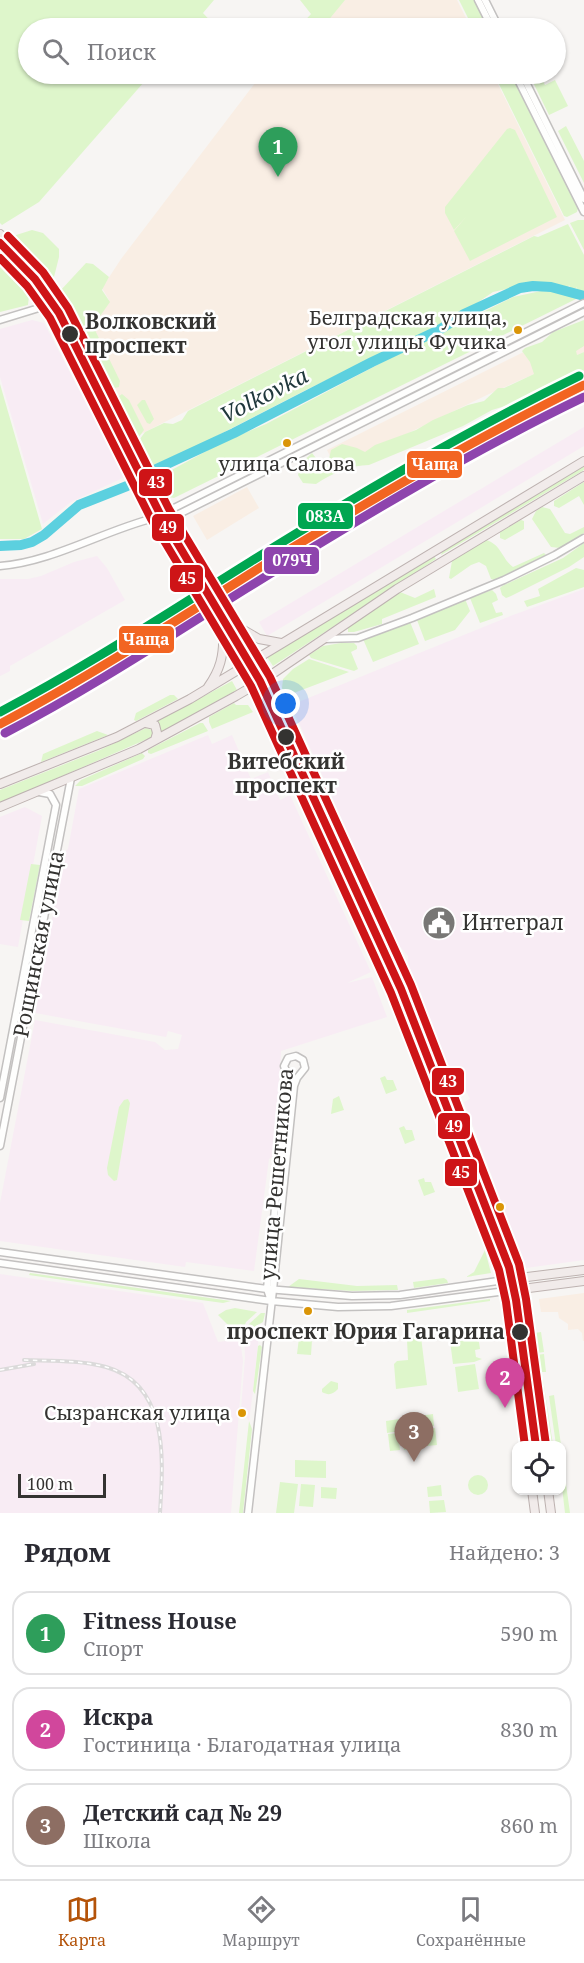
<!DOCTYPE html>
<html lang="ru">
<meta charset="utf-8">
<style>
:root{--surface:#fff;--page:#f2f2f3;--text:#2b2b33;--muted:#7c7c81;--line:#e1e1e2;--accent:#b45309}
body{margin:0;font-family:"Noto Serif",serif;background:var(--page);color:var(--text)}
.controls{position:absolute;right:18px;bottom:18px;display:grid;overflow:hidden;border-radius:12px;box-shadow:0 2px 4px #0004}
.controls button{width:54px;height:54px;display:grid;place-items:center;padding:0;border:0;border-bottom:2px solid var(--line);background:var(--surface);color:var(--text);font:30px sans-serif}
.scale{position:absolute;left:18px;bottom:15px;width:88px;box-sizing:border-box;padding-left:6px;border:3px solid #343331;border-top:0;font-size:16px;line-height:21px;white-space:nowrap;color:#343331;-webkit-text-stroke:4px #fff;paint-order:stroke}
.you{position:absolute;left:286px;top:704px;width:21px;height:21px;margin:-15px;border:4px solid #fff;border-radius:50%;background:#1a73e8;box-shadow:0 0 0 9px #1a73e833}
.badge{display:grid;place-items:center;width:39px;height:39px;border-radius:50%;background:var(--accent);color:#fff;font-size:20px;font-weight:700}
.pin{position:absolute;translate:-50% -50px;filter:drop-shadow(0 2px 3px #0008)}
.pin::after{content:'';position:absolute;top:32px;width:21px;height:18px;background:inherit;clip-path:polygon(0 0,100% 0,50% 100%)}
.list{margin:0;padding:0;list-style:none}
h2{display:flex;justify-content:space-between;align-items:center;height:78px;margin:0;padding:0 24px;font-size:26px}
h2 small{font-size:20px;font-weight:400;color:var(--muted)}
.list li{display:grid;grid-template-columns:39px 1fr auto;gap:18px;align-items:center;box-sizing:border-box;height:84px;margin:0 12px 12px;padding:0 12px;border:2px solid var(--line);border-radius:18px}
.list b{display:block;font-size:22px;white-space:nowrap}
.list p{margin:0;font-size:20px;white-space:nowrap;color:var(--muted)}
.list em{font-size:20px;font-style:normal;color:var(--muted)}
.icon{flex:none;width:33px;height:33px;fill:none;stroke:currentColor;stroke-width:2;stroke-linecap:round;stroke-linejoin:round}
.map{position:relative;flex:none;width:584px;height:1513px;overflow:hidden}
.search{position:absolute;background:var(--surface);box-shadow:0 2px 4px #0004;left:18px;right:18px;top:18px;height:66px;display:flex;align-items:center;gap:15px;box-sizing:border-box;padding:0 21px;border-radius:33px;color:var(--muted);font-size:22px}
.sheet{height:366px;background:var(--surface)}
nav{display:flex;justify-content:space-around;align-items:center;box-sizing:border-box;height:84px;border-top:2px solid var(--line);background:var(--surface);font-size:16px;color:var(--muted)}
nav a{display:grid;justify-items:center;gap:3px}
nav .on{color:var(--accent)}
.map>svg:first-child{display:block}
.commercial{fill:#f9eee4}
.industrial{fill:#f8ecf4}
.green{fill:#def6cb}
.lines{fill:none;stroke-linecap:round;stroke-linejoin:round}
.river{stroke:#5cd0df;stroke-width:10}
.minor-casing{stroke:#c3c1c0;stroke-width:9}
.major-casing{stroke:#bdb2b0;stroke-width:10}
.minor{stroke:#fefefd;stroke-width:6}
.major{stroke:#f1ebea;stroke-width:8}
.rail-casing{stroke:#dbdada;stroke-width:4}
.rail{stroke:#fff;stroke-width:1.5;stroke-dasharray:4.5;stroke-linecap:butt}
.rail-1-casing{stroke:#fff;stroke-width:14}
.rail-2-casing{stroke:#fff;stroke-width:14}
.rail-3-casing{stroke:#fff;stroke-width:14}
.rail-1{stroke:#f26522;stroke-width:9}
.rail-2{stroke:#8e44ad;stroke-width:9}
.rail-3{stroke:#00a651;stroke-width:9}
.tram-1-casing{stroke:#fff;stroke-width:12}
.tram-2-casing{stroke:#fff;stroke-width:12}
.tram-3-casing{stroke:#fff;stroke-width:12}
.tram-1{stroke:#ce1417;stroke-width:8}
.tram-2{stroke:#ce1417;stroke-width:8}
.tram-3{stroke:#ce1417;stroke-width:8}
.bus-dot{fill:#da9507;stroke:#fff;stroke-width:2}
.stop-dot{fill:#343331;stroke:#fff;stroke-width:2}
.labels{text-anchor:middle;stroke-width:5;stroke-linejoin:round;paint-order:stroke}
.bus-label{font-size:20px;fill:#343331;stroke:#fff;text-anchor:end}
.stop-label{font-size:21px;font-weight:bold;fill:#343331;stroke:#fff;text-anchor:start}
.poi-label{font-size:21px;fill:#343331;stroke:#fff;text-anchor:start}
.street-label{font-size:21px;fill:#343331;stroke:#fff}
.water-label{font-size:22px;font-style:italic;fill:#20383c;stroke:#fff}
.line-badge{stroke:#fff;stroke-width:2}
.badge-label{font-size:16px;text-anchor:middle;font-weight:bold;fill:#fff}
</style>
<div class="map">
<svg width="584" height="1513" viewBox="0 0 584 1513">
<rect width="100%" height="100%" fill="#f7f5f3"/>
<path class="commercial" d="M330,0H457L471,28H304Z
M262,74H493L565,220L135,437L82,333L109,300L102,288L121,259Z
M584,322V352L489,394L336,468L327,450Z
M247,487L259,508L207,540L193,516Z
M584,1293V1341H583L582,1333L578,1329L568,1330V1324L559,1318L558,1312H541L539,1299Z"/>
<path class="industrial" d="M32,320L44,323L125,477L71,502L43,524L0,377V329Z
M584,427V446L267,636L259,622Z
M97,556L107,568L125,600L10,666V671L0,676V579H28L41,576L74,562Z
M584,589V1260L526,1268L464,1102L470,1099L456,1069L450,1071L408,963V956L397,943L291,705L513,615Z
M208,735L212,744L232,735L251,779L268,772L280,800L290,795L371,972L347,983L372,977L387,1017L281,1051L277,1120L281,1121L278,1139L275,1155L269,1159L254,1271L186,1262L185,1267L0,1241V1203L35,1020L155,1042L165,1050L178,1049L182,1035L168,1031L166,1037L35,1013L64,852L68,849L79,789Z
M25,807L42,816L18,947L0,944V817Z
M0,1274L203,1303L218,1342L240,1339L243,1361L231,1513H0Z
M260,1324L253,1391L249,1421L241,1409L245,1357L244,1334L254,1325Z"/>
<path class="green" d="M0,0H214L203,13L217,28H211L199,18L190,28H28V74H151L39,202L2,225L0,223Z
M300,0H345L322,28H298L311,14Z
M459,0H474L489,28H473Z
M494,74H511L578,208L577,212L567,217L564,216Z
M529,74H539L545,85L555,80L568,106L549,115Z
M566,126L584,161V183L558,131Z
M510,128L515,130L557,217L470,261L454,231L466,217L454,230L445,213V207L507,129Z
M578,220H584V250L570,223Z
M568,224L584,255V293L576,290L577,287L574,290L571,289L569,285L568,288L539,282L493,292L477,303L446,319L438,327L308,389L201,444L149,467L137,443L145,432L164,423L173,424L182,420L188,411L534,236L538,237Z
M32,230L43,233L59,249V257L54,277H52L13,236Z
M86,263L93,264L109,277L102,290L110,302L93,326L120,381L119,387L110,389L60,291Z
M0,267L29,296L28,305L0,312Z
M541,291L555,292L578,298L174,498L164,496L155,479L225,441L266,424L430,337L448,330L470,315L485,311L513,297Z
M584,320V346L576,351L577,355L584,352V372L551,387H546L538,390L522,401L492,410L463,426L369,465C351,465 331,474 316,484L303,483L298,475L301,463L312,453L319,462L329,459L331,450L342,444L357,448L365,452L375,445L416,430L433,420L468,405L484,401L498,388H504L534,374L530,362L522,351L525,348L542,342L553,332Z
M0,384L42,529L24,539H0Z
M122,394L129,400L144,430L136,441L115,399Z
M142,400H145L154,419L150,424L147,423L137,405Z
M584,466V470L441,555L442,552Z
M584,482V505L579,496L559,508L554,506V501Z
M542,507L550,509L565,533L570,534L584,527V533L560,548L551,547L532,519L536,511Z
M521,520L524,521V529L505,540L500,538V532Z
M486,540C501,544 502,559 513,567L544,553L546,555L495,580L491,579L486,566L479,562L471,565L451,579L449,578L452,561Z
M584,543V557L569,567L511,596L506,598L502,595L500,588L502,586L563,558Z
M434,556L436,559L273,666L267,657Z
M576,568L584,570V587L527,607L524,601L540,596L538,589Z
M434,589L436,597L382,619V624L354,632H348V627L400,592L415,598Z
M492,590L496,594L498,600L492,603L496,613L502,612L503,615L480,623L470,598Z
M465,599L470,611L455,630L425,641L417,620Z
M410,622L419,644L373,662L363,639Z
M341,643H354L357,646V649L351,652L358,669L354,671L311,658L309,655L323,646Z
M309,659L349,672L286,696L282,688L283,679L293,669Z
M232,681L237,690L161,732L156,722Z
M170,695H174L178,699L136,721L134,720L136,713Z
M234,703L236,705H248L253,712L212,729L209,722V717Z
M200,723H203L208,731L151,754L148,753V750Z
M146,728L152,730V737L0,803V790L100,750Z
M97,731L108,735L41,762L43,754Z
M142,753L145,756L143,759L82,786H75L81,780Z
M31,864L40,865L29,921L20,920Z
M385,1076L387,1080H393L397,1090L386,1094L380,1078Z
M339,1096L344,1110L331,1114L333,1099Z
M128,1099L130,1103L117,1180L114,1181L108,1175L107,1168L119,1107L124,1100Z
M404,1126L406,1130H412L415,1140L405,1144L399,1128Z
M424,1178L425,1182H431L435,1192L424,1196L418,1180Z
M485,1250L491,1273L466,1277L474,1272Z
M30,1273L231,1301L223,1303L201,1300L29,1275Z
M444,1278L447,1280L448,1283L414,1288L413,1282Z
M299,1279L357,1286L397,1285L398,1290L352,1291L288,1287Z
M490,1299V1301L407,1313V1310Z
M235,1308L257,1312L246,1322L241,1335L234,1331L218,1315L226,1310Z
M261,1313H265L263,1322L245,1332L248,1325Z
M469,1330L478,1336L480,1349L475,1350L476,1357L482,1359L474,1362L453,1364L449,1333Z
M541,1332L544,1352L537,1353L535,1333Z
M421,1337L427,1385L396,1389L394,1364L397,1361L408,1360L407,1340Z
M299,1338L312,1340L311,1355L297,1354Z
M260,1345L262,1347L255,1394L253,1391L258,1346Z
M544,1354L546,1372H538L536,1355Z
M475,1364L479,1389L458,1392L455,1367Z
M543,1379L553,1445H548L539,1380Z
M331,1381L338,1383V1389C333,1394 329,1396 322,1392V1389Z
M554,1395L561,1445H556L549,1396Z
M433,1414L434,1426L387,1433L386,1421Z
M249,1421L252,1429L243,1513H239Z
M435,1428L437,1445L427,1446L425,1430Z
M423,1430L426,1446L416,1448L414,1431Z
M412,1432L414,1448L404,1450L402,1433Z
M398,1433L400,1450L390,1451L388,1434Z
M562,1455L570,1513H565L562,1487Z
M295,1460L326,1461V1478L295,1477Z
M468 1485a10 10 0 1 1 20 0a10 10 0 1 1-20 0Z
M280,1482L298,1484L294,1513H276Z
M301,1484L315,1485L313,1507L299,1506Z
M441,1485L442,1496L428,1497L427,1487Z
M321,1487L337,1488L336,1499L321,1498Z
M444,1500L446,1512L430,1513L429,1501Z"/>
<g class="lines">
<path class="river" d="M0,546L21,545L32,542L44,535L79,505L127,486L152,471L234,433L372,362L439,330L464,314L520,288L533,286L551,287L584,296"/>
<defs>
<path id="minor" d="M478,0L492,28
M485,0L499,28
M515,74L584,212
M522,74L584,199
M0,320L39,308L54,293
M155,518L169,519L584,312
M0,566C52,562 103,531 154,518L584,303
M324,639L358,638L412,618L504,580L555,555L584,538
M0,1098L56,805L50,794L39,792
M0,1146L71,778
M0,1252L267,1289L352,1296L400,1295L519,1278
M0,1263L271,1301L338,1307L391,1306L506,1291
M248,1513L273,1290L294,1086L297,1078L305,1068L303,1060L296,1056L288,1058L284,1066L287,1073V1087L267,1289L271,1301"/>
<path id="major" d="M0,234L35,269L54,293L157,498L233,624L274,696L414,1004L519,1278L542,1446
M0,258L37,295L57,324L166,539L243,667L260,702L399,1010L500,1269L506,1291L526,1446
M235,625L259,639L281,643
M208,687C220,670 224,656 223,634
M146,723L155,725L157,733L155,740
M0,784L117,737L190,699L584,461
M0,807L139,749L236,696L265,679L397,589L584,476
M519,1278L584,1270
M506,1291L584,1281
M532,1490L535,1513
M548,1490L551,1513"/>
</defs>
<use href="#minor" class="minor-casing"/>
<use href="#major" class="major-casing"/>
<use href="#minor" class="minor"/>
<use href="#major" class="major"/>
<defs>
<path id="rail" d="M24,1360C50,1361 80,1360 106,1367C170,1385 163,1461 160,1513
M0,1370L34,1364"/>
</defs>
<use href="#rail" class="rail-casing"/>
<use href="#rail" class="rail"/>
<defs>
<path id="rail-1" d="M0,724C91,676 177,620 264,565C369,501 474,439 584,385"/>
<path id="rail-2" d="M5,733C88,690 167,638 247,588C357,520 468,453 584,397"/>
<path id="rail-3" d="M0,712C86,667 168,613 250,562C358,495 466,431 579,376"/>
</defs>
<use href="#rail-1" class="rail-1-casing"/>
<use href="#rail-2" class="rail-2-casing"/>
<use href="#rail-3" class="rail-3-casing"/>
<use href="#rail-1" class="rail-1"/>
<use href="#rail-2" class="rail-2"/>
<use href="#rail-3" class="rail-3"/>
<defs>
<path id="tram-1" d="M0,243L35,279L59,313L160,514L260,681L401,989L509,1267L516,1300L536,1446"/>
<path id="tram-2" d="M0,258L27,286L50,318L151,519L251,686L391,993L499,1270L506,1302L525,1446"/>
<path id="tram-3" d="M8,236L43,272L68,308L169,509L270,677L411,985L519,1264L526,1299L546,1445"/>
</defs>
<use href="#tram-1" class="tram-1-casing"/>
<use href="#tram-2" class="tram-2-casing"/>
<use href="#tram-3" class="tram-3-casing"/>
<use href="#tram-1" class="tram-1"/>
<use href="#tram-2" class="tram-2"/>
<use href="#tram-3" class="tram-3"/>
</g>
<defs>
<symbol id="civic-disc" viewBox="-11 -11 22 22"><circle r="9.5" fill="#787775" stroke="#fff"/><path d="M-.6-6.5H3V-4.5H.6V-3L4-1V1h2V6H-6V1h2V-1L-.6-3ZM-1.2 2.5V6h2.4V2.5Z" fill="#fff"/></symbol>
</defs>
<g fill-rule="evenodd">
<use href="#civic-disc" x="420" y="904" width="38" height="38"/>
</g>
<g class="bus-dot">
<circle cx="518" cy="330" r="5"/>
<circle cx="287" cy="443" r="5"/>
<circle cx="500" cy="1207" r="5"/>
<circle cx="308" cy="1311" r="5"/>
<circle cx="242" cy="1413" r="5"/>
</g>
<g class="stop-dot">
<circle cx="70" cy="334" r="9"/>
<circle cx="286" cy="737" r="9"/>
<circle cx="520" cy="1332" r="9"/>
</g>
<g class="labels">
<g class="bus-label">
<text x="507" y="325">Белградская улица,<tspan x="507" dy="24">угол улицы Фучика</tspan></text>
<text x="287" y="471" text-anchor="middle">улица Салова</text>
<text x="231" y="1420">Сызранская улица</text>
</g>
<g class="stop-label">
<text x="85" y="329">Волковский<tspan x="85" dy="24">проспект</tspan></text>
<text x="286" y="769" text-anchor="middle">Витебский<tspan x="286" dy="24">проспект</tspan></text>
<text x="505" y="1339" text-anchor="end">проспект Юрия Гагарина</text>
</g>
<g class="poi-label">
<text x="462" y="930">Интеграл</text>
</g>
<g class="street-label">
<text transform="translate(39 944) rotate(-79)" y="7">Рощинская улица</text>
<text transform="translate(277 1174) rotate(-85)" y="7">улица Решетникова</text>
</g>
<g class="water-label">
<text transform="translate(264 395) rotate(-27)" y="8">Volkovka</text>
</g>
</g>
<g class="line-badge">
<rect x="406" y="450" width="57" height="29" rx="6" fill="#f26522"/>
<rect x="138" y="468" width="35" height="29" rx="6" fill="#ce1417"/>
<rect x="297" y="502" width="57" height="28" rx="6" fill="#00a651"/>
<rect x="151" y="513" width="34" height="29" rx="6" fill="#ce1417"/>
<rect x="263" y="546" width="57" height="29" rx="6" fill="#8e44ad"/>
<rect x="169" y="564" width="35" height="29" rx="6" fill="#ce1417"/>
<rect x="118" y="625" width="57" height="29" rx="6" fill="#f26522"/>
<rect x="431" y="1067" width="34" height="29" rx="6" fill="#ce1417"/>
<rect x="437" y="1112" width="34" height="28" rx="6" fill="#ce1417"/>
<rect x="444" y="1158" width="34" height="29" rx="6" fill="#ce1417"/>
</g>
<g class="badge-label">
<text x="435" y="470">Чаща</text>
<text x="156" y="488">43</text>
<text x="325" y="522">083А</text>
<text x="168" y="533">49</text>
<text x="292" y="566">079Ч</text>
<text x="187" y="584">45</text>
<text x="146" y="645">Чаща</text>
<text x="448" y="1087">43</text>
<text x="454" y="1132">49</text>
<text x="461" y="1178">45</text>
</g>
</svg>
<div class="controls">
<button><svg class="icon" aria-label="locate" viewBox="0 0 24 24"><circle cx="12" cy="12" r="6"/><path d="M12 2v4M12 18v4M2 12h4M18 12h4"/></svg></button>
</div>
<div class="scale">100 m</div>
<div class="you"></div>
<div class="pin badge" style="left:278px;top:177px;background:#2e9e5b">1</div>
<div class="pin badge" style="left:505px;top:1408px;background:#d1479c">2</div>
<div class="pin badge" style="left:414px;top:1462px;background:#8d6e63">3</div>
<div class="search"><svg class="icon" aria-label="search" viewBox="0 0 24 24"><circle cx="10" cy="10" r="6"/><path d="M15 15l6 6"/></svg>Поиск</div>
</div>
<section class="sheet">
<h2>Рядом<small>Найдено: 3</small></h2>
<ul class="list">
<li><span class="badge" style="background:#2e9e5b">1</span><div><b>Fitness House</b><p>Спорт</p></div><em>590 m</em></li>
<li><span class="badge" style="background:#d1479c">2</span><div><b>Искра</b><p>Гостиница · Благодатная улица</p></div><em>830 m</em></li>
<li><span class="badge" style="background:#8d6e63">3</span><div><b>Детский сад № 29</b><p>Школа</p></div><em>860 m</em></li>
</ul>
</section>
<nav>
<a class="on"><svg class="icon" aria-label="map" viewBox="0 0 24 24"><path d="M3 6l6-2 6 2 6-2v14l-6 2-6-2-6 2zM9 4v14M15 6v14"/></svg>Карта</a>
<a><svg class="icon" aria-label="directions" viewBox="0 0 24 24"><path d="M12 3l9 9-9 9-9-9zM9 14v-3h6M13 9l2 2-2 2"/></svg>Маршрут</a>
<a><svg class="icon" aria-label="saved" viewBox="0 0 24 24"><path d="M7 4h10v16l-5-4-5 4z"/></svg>Сохранённые</a>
</nav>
